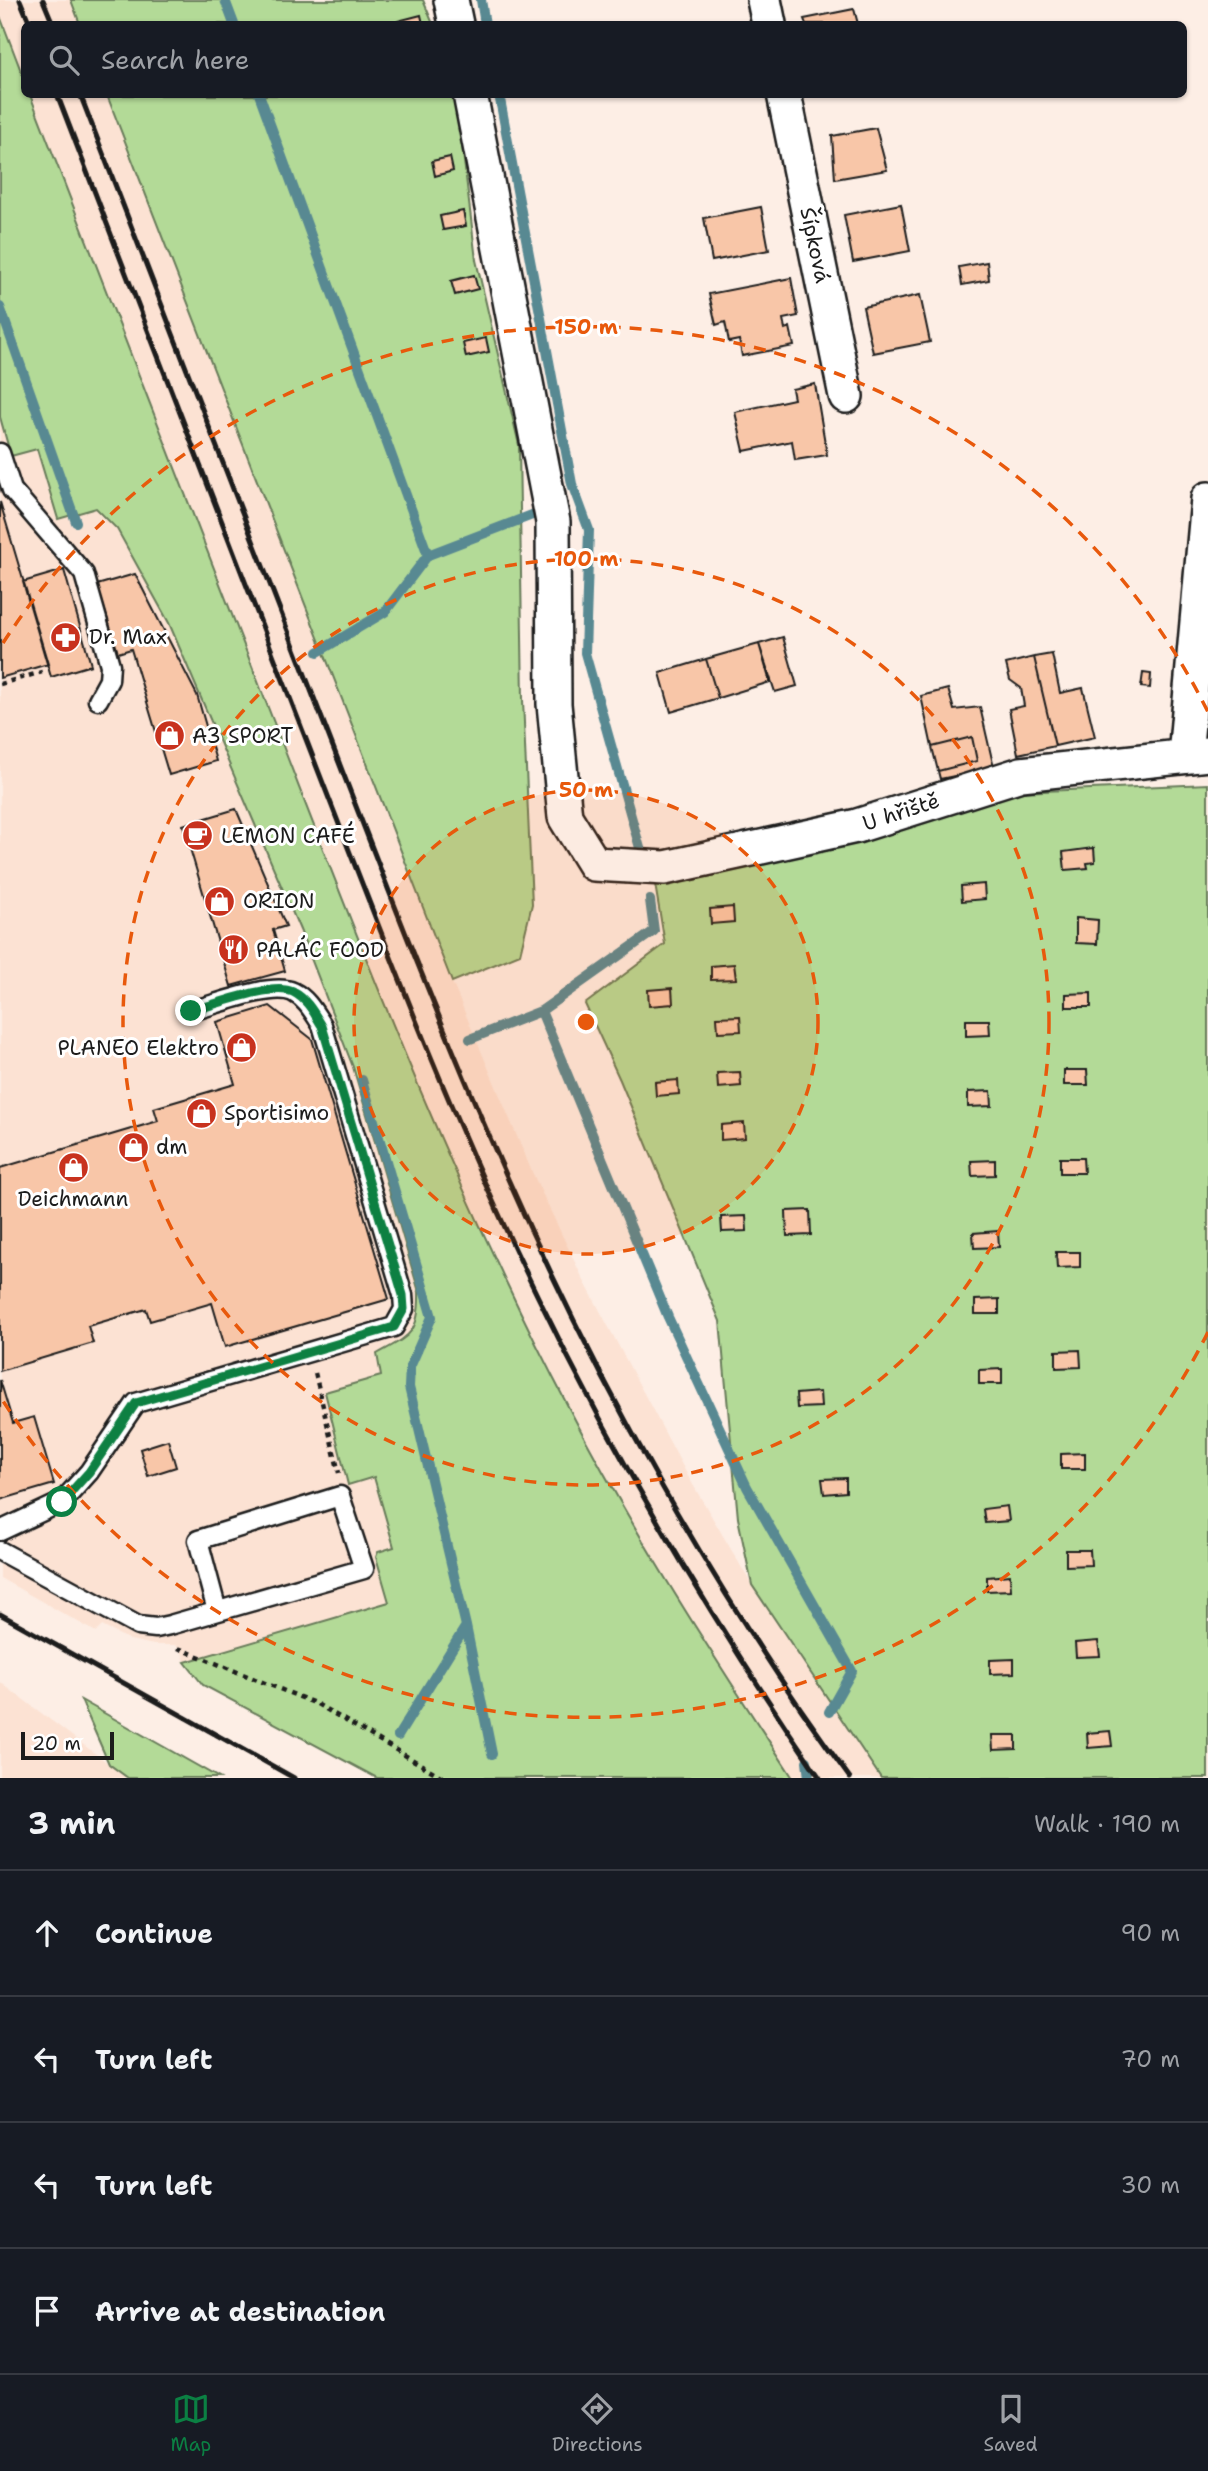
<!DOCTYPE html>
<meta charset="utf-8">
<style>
:root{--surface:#171b24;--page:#242831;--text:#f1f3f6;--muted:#9ea1a6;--line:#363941;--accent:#0b8043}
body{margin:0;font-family:"Shantell Sans",sans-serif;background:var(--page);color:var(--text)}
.scale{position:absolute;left:21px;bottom:18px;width:93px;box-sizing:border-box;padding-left:7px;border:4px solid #1c1c1c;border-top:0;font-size:19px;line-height:24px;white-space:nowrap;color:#1c1c1c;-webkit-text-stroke:5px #fff;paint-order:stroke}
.stop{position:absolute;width:21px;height:21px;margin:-16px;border:5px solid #0b8043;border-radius:50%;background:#fff}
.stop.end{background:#0b8043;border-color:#fff;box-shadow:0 2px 7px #0008}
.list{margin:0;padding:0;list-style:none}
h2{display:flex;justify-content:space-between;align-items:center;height:91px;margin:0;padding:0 28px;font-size:30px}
h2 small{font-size:23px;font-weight:400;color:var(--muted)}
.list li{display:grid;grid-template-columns:46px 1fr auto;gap:21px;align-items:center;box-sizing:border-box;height:126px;padding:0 28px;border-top:2px solid var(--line)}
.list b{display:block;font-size:26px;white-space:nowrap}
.list em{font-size:23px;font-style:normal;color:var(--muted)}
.icon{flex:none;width:38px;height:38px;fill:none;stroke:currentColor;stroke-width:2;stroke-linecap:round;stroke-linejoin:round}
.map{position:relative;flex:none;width:1208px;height:1778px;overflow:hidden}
.search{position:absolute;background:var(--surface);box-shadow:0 2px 5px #0004;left:21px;right:21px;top:21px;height:77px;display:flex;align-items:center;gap:18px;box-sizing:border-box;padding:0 24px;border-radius:10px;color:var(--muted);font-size:26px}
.sheet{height:595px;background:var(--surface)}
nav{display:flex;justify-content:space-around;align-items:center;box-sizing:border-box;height:98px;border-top:2px solid var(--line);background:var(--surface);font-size:19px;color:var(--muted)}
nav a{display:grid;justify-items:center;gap:4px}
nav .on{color:var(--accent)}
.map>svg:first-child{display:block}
.built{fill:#fce2d3}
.green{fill:#b3da97;stroke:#687b5a;stroke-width:2}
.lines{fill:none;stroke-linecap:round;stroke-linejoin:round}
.stream{stroke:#598992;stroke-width:10}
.building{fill:#f8c6a8;stroke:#1c1c1c;stroke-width:2}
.service-casing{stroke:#1c1c1c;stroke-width:23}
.minor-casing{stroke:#1c1c1c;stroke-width:38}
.path{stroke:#1c1c1c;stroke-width:4.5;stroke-dasharray:5 5;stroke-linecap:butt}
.service{stroke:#fff;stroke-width:18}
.minor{stroke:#fff;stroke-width:33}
.rail{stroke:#1c1c1c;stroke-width:5}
.route{stroke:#0b8043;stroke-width:9}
.ring{fill:none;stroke:#e8590c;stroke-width:3.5;stroke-dasharray:12 9}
.labels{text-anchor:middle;stroke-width:6;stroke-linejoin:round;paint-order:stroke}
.street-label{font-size:21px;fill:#1c1c1c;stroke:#fff}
.poi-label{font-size:21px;fill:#1c1c1c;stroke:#fff;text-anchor:start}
.centre{fill:#e8590c;stroke:#fff;stroke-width:3.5}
.ring-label{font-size:21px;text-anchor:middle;font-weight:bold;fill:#e8590c;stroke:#fff;stroke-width:6;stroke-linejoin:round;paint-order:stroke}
</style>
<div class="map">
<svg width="1208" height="1778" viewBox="0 0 1208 1778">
<rect width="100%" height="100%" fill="#fdeee5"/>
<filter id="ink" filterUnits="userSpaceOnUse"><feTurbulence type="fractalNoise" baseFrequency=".0143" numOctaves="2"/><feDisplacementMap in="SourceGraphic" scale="14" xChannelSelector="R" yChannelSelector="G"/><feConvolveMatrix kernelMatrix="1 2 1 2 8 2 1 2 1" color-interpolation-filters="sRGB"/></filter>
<g filter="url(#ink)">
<path class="built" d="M0,0H71L80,24H24V79L0,16Z
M30,95H107L452,982L532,1172L582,1277L689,1478L752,1585L881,1778H793L691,1623L626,1514L518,1309L467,1202L385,1009Z
M0,417L11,455L37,449L58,519L96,508L117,529L169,623L300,930L353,1067L419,1292L420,1309L409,1335L399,1344L379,1352L376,1357L382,1376L325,1393L348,1484L374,1477L395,1547L379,1552L376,1557L389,1602L185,1662L182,1652L176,1645H154L130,1640L102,1626L96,1632L0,1578Z
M0,1682L109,1764L128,1778H0Z"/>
<path class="green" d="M71,0H423L433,24H80Z
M0,16L24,79V94L30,95C114,312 198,529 283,746C370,972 458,1197 571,1412C637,1539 715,1659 793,1778H377L203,1685L185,1662L389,1602L376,1557L378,1552L394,1547L374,1477L348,1485L325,1392L381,1376L377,1354C409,1336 420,1334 419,1292L353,1067L300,930L169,623L117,529L96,508L58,519L37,449L11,456L0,417Z
M107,95H456L476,260L519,445L523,700L532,904L520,954L452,982Z
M1208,784V1778H881L752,1585L738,1518L720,1321L620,1080L585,1004L665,944L655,884L860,843L1020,792Z
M81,1700L219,1778H128L109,1764Z"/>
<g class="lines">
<path class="stream" d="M225,0L234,24
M481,0L485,24
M259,94L428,555
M499,94L572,484L589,530L585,653L640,848
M0,307L76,522
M318,652L385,612L428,555L545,510
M650,900L654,931L541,1011L668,1317L747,1487L852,1671L829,1712
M470,1039L541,1011
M362,1080L432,1317L410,1367L409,1387L466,1626L398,1736
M466,1626L492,1754
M807,1761L809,1778"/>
</g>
<path class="building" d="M854,9L858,24H806L804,19Z
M421,15L423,24H399L398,21Z
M876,128L887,170L835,179L832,136Z
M450,157L453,171L435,176L432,161Z
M901,204L910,251L853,262L844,215Z
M761,207L769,250L712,261L704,218Z
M463,211L466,226L443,230L440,216Z
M987,262L989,280L962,285L959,267Z
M474,275L478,289L455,295L451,281Z
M791,278L798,316L783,319L785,329L790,327L794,346L742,356L739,340L729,342L725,322L716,325L709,294Z
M920,295L930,342L873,353L863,307Z
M486,338L489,352L466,357L463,343Z
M815,384L827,455L795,460L792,441L744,451L735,412L794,399L792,389Z
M0,502L48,664L0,678Z
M64,570L91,665L51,677L23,582Z
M135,574L197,695L216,761L169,775L131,649L118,653L97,585Z
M783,637L797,686L775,692L759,644Z
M759,644L770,682L718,698L706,659Z
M1052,654L1060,693L1083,688L1095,737L1055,746L1034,657Z
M1034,657L1055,746L1018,754L1009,709L1024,706L1021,688L1010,680L1006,664Z
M706,659L718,698L671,712L660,673Z
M1143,673L1151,674L1150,688L1141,687Z
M948,689L954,710L980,707L994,768L940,779L938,771L977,761L972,737L932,747L921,696Z
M972,737L977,761L938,771L932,747Z
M236,809L286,926L273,930L285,971L231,986L183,825Z
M1094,848L1095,862L1087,863L1088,868L1065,870L1063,852Z
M984,884L985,899L962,901L961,886Z
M733,907L734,922L711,924L710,909Z
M1076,918L1098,920L1097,944L1076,943Z
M734,964L736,979L711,980V966Z
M672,988L673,1004L649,1006L648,990Z
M1091,993V1007H1066V994Z
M270,1006L312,1039L389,1299L225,1347L212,1303L150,1321L146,1309L88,1326L93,1343L0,1371V1168L158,1121L154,1108L235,1084L217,1022Z
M740,1016L741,1031L718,1032L717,1017Z
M966,1020H989L990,1035L966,1036Z
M1064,1070H1087L1088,1085H1064Z
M740,1072L741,1086L718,1088L717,1073Z
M678,1080L679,1094L656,1096L655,1082Z
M991,1091L992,1106L968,1107V1092Z
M744,1123L745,1138L721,1140V1125Z
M1060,1158H1083L1084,1173H1060Z
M995,1160V1175L972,1176L971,1161Z
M810,1210L811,1235L787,1236L786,1211Z
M746,1216L747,1231L722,1232L721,1217Z
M998,1231L999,1247L974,1248L973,1233Z
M1056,1252H1080V1267L1057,1268Z
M999,1299V1314H975V1300Z
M1080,1350L1081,1367L1056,1368V1351Z
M1002,1369V1384H979V1370Z
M0,1380L13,1423L34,1417L54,1484L0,1500Z
M820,1392L821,1407L797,1408L796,1394Z
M168,1440L176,1467L148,1476L140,1449Z
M1085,1453V1469H1061V1454Z
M846,1478V1492L824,1494L822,1479Z
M1007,1506L1009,1521L985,1523L983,1509Z
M1066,1550H1090L1091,1565L1066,1566Z
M1010,1575L1011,1590L987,1591V1577Z
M1098,1641L1100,1656L1076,1657L1075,1643Z
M1014,1659V1673L990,1674V1660Z
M1110,1731L1112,1746L1088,1748L1087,1733Z
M992,1735H1016V1749L993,1750Z"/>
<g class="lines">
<defs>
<path id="service" d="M0,453L12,490L84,574L110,665L109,680L98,700
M0,1531L62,1502L89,1472L136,1403L394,1327L404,1309L403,1295L322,1025C314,1013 307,999 293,992C272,982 215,1005 191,1011
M0,1551L138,1626L156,1628L170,1625L364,1569L340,1496L198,1540L217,1611"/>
<path id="minor" d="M451,0L456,24
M764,0L769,24
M470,94L553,522L554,704L565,817L594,864L665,868L857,826L1021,774L1208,754
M784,94L846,396
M1185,756L1208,499"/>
</defs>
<use href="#service" class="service-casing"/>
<use href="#minor" class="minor-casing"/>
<path class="path" d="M0,684L42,672
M315,1373L339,1473
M178,1648L317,1704L444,1778"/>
<use href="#service" class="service"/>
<use href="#minor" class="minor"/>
<path class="rail" d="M20,0L30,24
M43,0L53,24
M57,94C136,300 216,506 295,711C372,908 445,1107 538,1297C619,1464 715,1625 820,1778
M80,94C164,312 248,530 333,747C389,892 445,1037 508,1179C599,1386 716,1596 850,1778
M0,1614L294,1778"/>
</g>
</g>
<g class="lines" filter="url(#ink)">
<path class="route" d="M62,1502L89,1472L136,1403L394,1327L404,1309L403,1295L322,1026C314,1013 307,999 293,992C272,982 215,1005 191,1011"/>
</g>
<circle cx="586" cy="1022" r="232" fill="#e8590c" fill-opacity=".12"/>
<g class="ring">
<circle cx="586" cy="1022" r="232"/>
<circle cx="586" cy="1022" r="463"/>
<path d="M1208 1332A695 695 0 0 1 3 1401M3 643A695 695 0 0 1 1208 712"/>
</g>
<defs>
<symbol id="pharmacy-disc" viewBox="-11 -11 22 22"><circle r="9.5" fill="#c8321e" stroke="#fff"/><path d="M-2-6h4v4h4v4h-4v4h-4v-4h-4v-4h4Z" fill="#fff"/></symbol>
<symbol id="shop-disc" viewBox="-11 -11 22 22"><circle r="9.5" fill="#c8321e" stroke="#fff"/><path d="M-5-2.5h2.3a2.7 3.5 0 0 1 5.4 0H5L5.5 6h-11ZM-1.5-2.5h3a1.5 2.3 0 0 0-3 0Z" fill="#fff"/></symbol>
<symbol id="cafe-disc" viewBox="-11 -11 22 22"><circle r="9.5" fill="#c8321e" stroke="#fff"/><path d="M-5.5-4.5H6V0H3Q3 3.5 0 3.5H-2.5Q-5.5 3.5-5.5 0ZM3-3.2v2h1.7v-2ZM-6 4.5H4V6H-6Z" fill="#fff"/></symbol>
<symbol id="restaurant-disc" viewBox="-11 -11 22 22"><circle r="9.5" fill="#c8321e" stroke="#fff"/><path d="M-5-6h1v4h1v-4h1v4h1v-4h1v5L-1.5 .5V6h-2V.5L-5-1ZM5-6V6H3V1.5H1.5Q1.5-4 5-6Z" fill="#fff"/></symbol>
</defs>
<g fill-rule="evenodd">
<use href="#pharmacy-disc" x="48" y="620" width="35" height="35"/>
<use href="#shop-disc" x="152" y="718" width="35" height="35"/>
<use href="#cafe-disc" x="180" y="818" width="35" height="35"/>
<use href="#shop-disc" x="202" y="884" width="35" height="35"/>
<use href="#restaurant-disc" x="216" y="932" width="35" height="35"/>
<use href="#shop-disc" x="224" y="1030" width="35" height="35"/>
<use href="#shop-disc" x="184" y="1096" width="35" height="35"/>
<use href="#shop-disc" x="116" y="1130" width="35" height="35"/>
<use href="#shop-disc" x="56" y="1150" width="35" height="35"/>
</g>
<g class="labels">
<g class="street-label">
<text transform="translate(815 245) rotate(78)" y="7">Šípková</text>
<text transform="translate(901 812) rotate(-18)" y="7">U hřiště</text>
</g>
<g class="poi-label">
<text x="89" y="644">Dr. Max</text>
<text x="192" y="743">A3 SPORT</text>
<text x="221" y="843">LEMON CAFÉ</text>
<text x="243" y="908">ORION</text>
<text x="256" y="957">PALÁC FOOD</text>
<text x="219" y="1055" text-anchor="end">PLANEO Elektro</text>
<text x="224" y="1120">Sportisimo</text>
<text x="156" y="1154">dm</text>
<text x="73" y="1206" text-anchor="middle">Deichmann</text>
</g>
</g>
<circle cx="586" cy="1022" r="10" class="centre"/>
<g class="ring-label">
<text x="586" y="334">150 m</text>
<text x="586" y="566">100 m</text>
<text x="586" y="797">50 m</text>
</g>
</svg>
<div class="scale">20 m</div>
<div class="stop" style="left:62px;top:1502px"></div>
<div class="stop end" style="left:191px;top:1011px"></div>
<div class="search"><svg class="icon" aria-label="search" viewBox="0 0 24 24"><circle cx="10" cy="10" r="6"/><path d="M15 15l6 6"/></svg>Search here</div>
</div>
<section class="sheet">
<h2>3 min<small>Walk · 190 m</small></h2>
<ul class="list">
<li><svg class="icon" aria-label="ahead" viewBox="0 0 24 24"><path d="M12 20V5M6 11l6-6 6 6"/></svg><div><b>Continue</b></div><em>90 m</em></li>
<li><svg class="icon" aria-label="left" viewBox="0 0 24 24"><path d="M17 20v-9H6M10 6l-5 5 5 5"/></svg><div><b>Turn left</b></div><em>70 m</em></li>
<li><svg class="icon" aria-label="left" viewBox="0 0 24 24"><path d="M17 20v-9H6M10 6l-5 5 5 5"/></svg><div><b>Turn left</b></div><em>30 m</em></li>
<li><svg class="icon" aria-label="arrive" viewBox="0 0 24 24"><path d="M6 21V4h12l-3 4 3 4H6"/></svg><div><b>Arrive at destination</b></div></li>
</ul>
</section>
<nav>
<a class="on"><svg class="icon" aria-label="map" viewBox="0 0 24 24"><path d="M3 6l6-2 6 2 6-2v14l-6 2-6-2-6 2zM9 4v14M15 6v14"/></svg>Map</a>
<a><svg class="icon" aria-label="directions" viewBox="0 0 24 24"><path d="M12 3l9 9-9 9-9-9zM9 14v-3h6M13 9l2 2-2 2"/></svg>Directions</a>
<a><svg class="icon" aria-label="saved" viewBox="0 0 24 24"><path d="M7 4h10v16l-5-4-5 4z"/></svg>Saved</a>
</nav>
